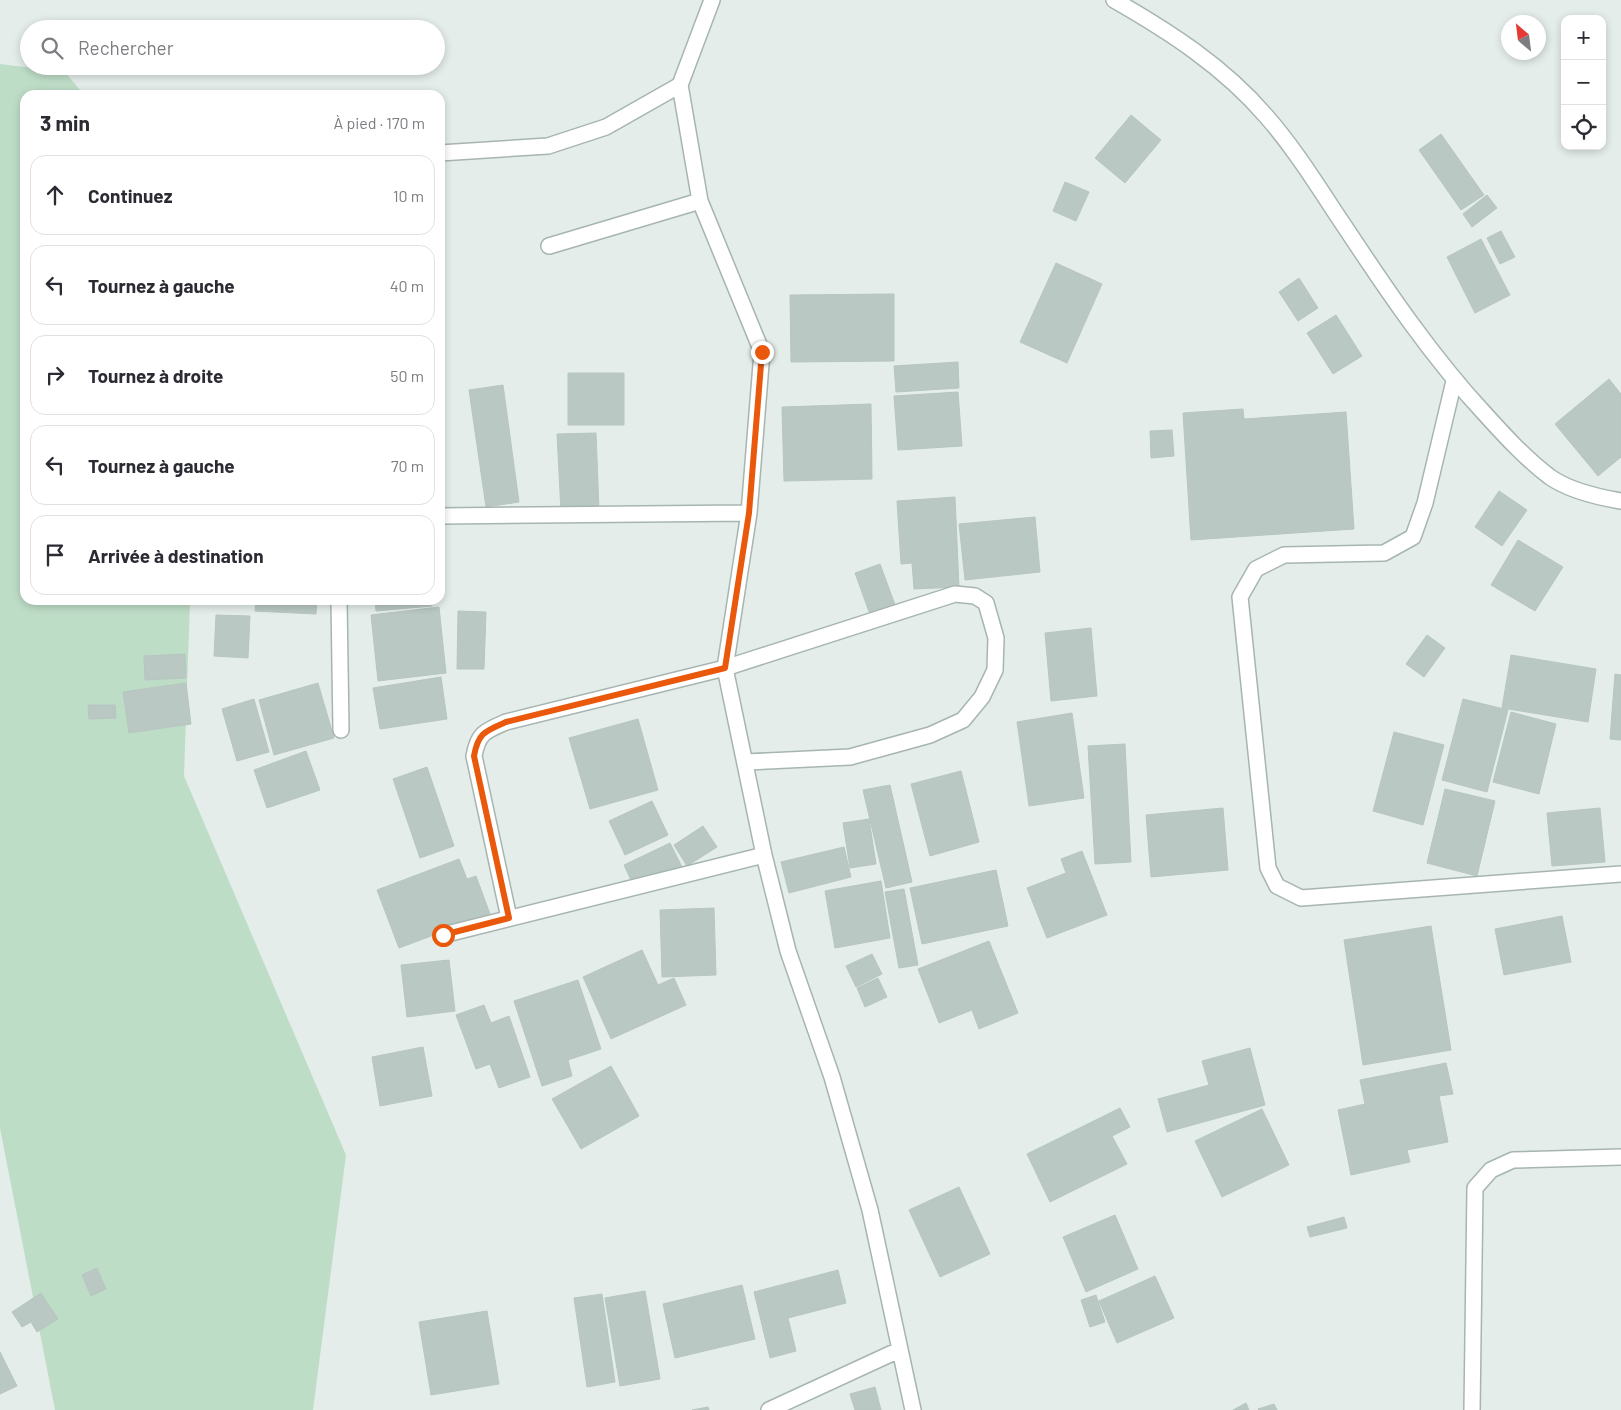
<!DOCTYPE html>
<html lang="fr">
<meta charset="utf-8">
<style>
:root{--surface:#fff;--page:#f7f7f7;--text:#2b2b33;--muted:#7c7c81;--line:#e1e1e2}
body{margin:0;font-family:Barlow,sans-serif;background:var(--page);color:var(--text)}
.controls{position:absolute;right:15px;top:15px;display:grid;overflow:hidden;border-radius:10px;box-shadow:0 2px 8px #0003}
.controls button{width:45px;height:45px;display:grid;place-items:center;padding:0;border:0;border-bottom:1px solid var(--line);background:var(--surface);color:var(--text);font:25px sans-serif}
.compass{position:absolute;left:1501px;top:15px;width:45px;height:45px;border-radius:50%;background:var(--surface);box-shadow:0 2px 8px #0003;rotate:332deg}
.stop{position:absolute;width:15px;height:15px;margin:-11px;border:4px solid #ea580c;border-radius:50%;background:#fff}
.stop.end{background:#ea580c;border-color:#fff;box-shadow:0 1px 5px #0008}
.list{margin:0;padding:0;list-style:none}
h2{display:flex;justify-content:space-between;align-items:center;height:65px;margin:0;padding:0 20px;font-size:21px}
h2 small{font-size:16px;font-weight:400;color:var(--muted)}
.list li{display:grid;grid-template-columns:32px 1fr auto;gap:15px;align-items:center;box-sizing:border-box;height:80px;margin:0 10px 10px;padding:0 10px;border:1px solid var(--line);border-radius:15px}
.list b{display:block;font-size:19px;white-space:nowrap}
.list em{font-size:16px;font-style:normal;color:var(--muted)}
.icon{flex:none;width:28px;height:28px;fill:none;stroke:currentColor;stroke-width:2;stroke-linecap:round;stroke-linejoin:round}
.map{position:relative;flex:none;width:1621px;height:1410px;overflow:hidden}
.search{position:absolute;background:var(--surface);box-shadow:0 2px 8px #0003;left:20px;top:20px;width:425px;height:55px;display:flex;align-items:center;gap:12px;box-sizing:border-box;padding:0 18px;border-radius:28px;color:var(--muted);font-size:19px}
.panel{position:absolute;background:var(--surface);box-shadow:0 2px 8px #0003;left:20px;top:90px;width:425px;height:515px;border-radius:15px}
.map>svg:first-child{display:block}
.green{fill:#beddc7}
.building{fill:#b9c8c2;stroke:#b7c6c0}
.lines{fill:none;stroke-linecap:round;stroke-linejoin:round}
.minor-casing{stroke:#a7b5b0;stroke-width:18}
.tertiary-casing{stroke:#a7b5b0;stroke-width:18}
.minor{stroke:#fff;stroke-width:15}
.tertiary{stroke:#fff;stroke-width:15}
.route{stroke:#ea580c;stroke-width:6}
</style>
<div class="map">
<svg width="1621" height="1410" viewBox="0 0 1621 1410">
<rect width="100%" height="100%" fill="#e4ede9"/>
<path class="green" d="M0,64L65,72L84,95H25V600H190L184,776L346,1155L313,1410H55L0,1128Z"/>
<path class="building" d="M1131,115L1161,140L1125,183L1095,158Z
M1441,134L1484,195L1461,210L1419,150Z
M1065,182L1089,192L1076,221L1053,211Z
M1487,195L1497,208L1472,227L1463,214Z
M1501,231L1515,257L1500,264L1487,238Z
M1481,239L1510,295L1475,313L1447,257Z
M1056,263L1102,284L1067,363L1020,342Z
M1299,278L1318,308L1298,321L1279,292Z
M894,294V361L791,362L790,295Z
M1336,315L1362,356L1333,374L1307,333Z
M958,362L959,388L896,392L894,366Z
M568,373H624V425H568Z
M1609,379L1621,394V457L1598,476L1555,424Z
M503,385L519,502L486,507L469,390Z
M958,392L962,446L898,450L894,396Z
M871,404L872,479L784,481L782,407Z
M1243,409L1244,419L1346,412L1354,529L1191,540L1183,413Z
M1172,430L1174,456L1151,458L1150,431Z
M596,433L599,510L561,512L557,434Z
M1499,491L1527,510L1502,546L1475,527Z
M955,497L959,587L914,589L912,563L901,564L897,501Z
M1035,517L1040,572L965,580L959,524Z
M1518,540L1563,567L1535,611L1491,585Z
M880,564L897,610L872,620L855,573Z
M256,600H317L316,614L255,611Z
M375,600H431L432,606L376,611Z
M439,607L446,673L378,681L371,615Z
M458,611L486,612L484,669H457Z
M216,615L250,616L248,658L214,656Z
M1091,628L1097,696L1051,701L1045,633Z
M1427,635L1445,648L1424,677L1406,664Z
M185,654L186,678L145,680L144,656Z
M1511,655L1596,669L1588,722L1502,708Z
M1615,674L1621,675V740L1610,739Z
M441,677L447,719L380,729L373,688Z
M186,683L191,724L129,733L123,692Z
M318,683L334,738L274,755L259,700Z
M254,699L269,752L237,761L222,709Z
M1463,699L1508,710L1487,792L1442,780Z
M88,705H115L116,718L89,719Z
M1511,712L1556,724L1539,794L1493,782Z
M1072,713L1084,798L1029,806L1017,722Z
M638,719L658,790L590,809L569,738Z
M1394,732L1444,745L1423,825L1373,811Z
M1125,744L1131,862L1095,864L1088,746Z
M306,751L320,790L267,808L254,770Z
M427,767L454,846L420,858L393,779Z
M961,771L979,842L930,856L911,784Z
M890,785L912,882L886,888L863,790Z
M1445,789L1495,801L1477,876L1427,863Z
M652,801L668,835L625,855L609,821Z
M1223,808L1228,870L1151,877L1146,815Z
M1600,808L1605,862L1552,866L1547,813Z
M869,819L876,864L850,868L843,823Z
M703,826L717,847L687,866L674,845Z
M670,843L683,869L636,891L624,865Z
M844,847L851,877L789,893L781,862Z
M1082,851L1107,915L1047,938L1027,888L1066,873L1061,859Z
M459,859L467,879L476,876L490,914L399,948L377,890Z
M996,870L1008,926L922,944L910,888Z
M881,881L890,938L835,948L825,891Z
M904,889L918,965L899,968L885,892Z
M714,908L716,975L662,977L660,910Z
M1562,916L1571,962L1504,975L1495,929Z
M1431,926L1451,1050L1363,1065L1344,940Z
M989,941L1018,1013L979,1029L972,1010L939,1023L918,969Z
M642,950L658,985L674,978L686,1005L611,1039L583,977Z
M872,954L882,974L856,987L846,966Z
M449,960L455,1011L407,1017L401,965Z
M878,978L887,997L865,1007L857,988Z
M578,980L601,1049L568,1060L572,1076L542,1086L514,1001Z
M484,1005L491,1023L509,1016L530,1077L499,1088L490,1064L476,1069L456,1015Z
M423,1047L432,1096L380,1106L372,1057Z
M1250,1048L1265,1105L1167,1132L1158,1099L1209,1085L1202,1061Z
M1446,1063L1453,1094L1439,1096L1448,1142L1407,1150L1410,1162L1351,1175L1338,1110L1365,1104L1360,1080Z
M611,1066L639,1116L581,1149L552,1099Z
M1120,1108L1130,1127L1112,1136L1127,1164L1050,1202L1027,1154Z
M1262,1109L1289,1165L1222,1197L1195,1141Z
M959,1187L990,1254L940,1277L909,1210Z
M1115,1215L1138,1269L1086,1292L1063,1237Z
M1344,1217L1347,1228L1310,1237L1307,1227Z
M97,1268L106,1289L91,1296L82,1275Z
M838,1270L846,1303L788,1318L796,1351L770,1358L754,1292Z
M1155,1276L1174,1318L1117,1343L1099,1301Z
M742,1285L755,1339L675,1358L663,1304Z
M645,1291L660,1379L620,1386L605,1298Z
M41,1293L58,1319L37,1332L31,1322L22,1327L12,1312Z
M602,1294L615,1382L587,1387L574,1298Z
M1096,1295L1105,1322L1090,1327L1081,1300Z
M487,1311L499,1384L431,1395L419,1322Z
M0,1352L17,1386L0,1394Z
M875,1387L881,1410H855L850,1394Z
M1246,1403L1249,1410H1233Z
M1274,1404L1277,1410H1259L1258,1409Z
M708,1407L709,1410H692Z"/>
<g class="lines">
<defs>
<path id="minor" d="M712,0L680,85L700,201L762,352L749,513L725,668L764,855L788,951L832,1077L870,1210L913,1410
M440,153L548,146L606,127L680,85
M549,246L700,201
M1454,381L1425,503L1413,537L1384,553L1284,555L1256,569L1240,597L1268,868L1277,886L1301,898L1621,874
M440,516L749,513
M339,600L341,730
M509,918L474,756C478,733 485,731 506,722L725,668L955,594L975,596L986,603L996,638L995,670L982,697L963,720L930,735L850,757L746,762
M443,935L764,855
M769,1410L899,1350
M1472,1410L1475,1188L1491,1170L1513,1160L1621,1157"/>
<path id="tertiary" d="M1114,0C1170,32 1224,67 1266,116C1296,150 1320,190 1345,227C1388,292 1432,357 1485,414C1505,436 1526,459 1550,477C1570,491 1597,497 1621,501"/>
</defs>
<use href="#minor" class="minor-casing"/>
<use href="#tertiary" class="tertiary-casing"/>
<use href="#minor" class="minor"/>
<use href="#tertiary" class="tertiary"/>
</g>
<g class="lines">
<path class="route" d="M443,935L509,918L474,756C478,733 485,731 506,722L725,668L749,513L762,352"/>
</g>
</svg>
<div class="controls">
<button>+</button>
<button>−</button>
<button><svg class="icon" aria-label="locate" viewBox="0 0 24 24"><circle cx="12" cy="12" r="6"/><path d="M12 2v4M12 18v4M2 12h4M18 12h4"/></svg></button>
</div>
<svg class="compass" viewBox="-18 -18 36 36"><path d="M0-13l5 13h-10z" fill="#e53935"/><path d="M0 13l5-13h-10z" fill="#7c7c81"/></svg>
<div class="stop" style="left:443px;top:935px"></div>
<div class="stop end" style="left:762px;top:352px"></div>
<div class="search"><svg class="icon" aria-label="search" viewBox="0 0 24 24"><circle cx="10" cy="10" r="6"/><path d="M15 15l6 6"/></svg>Rechercher</div>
<section class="panel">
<h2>3 min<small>À pied · 170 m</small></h2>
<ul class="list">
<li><svg class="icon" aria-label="ahead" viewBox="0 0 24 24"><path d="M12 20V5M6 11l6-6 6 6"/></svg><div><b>Continuez</b></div><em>10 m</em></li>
<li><svg class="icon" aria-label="left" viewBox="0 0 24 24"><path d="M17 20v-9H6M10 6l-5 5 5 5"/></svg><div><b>Tournez à gauche</b></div><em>40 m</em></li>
<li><svg class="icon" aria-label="right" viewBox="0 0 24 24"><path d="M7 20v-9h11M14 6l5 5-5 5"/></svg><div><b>Tournez à droite</b></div><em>50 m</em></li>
<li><svg class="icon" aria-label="left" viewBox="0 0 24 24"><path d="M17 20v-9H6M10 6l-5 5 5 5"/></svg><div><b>Tournez à gauche</b></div><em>70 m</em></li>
<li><svg class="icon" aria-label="arrive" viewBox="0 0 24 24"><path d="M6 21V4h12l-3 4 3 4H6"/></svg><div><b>Arrivée à destination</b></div></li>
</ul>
</section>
</div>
